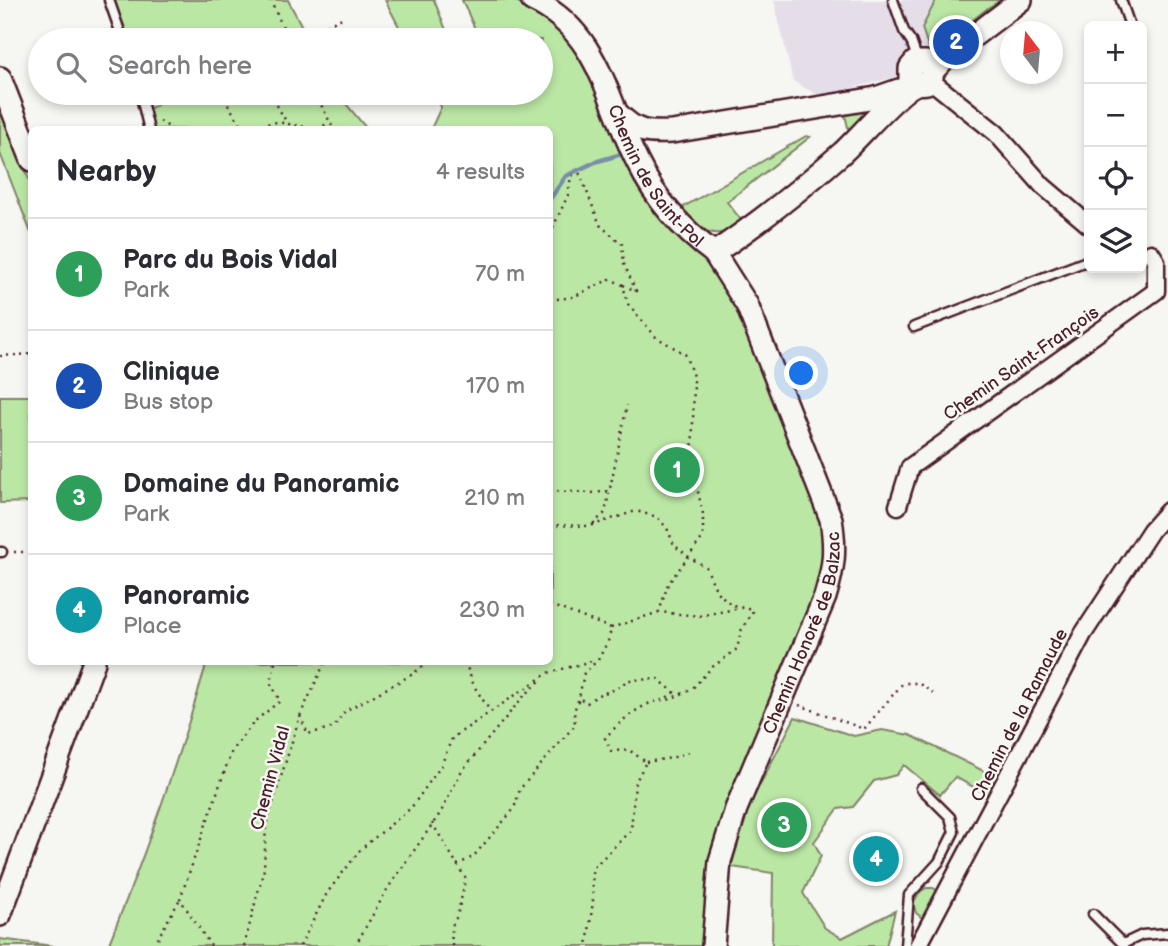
<!DOCTYPE html>
<meta charset="utf-8">
<style>
:root{--surface:#fff;--page:#f7f7f7;--text:#2b2b33;--muted:#7c7c81;--line:#e1e1e2;--accent:#0f766e}
body{margin:0;font-family:"Balsamiq Sans",sans-serif;background:var(--page);color:var(--text)}
.controls{position:absolute;right:21px;top:21px;display:grid;overflow:hidden;border-radius:10px;box-shadow:0 4px 10px #0003}
.controls button{width:63px;height:63px;display:grid;place-items:center;padding:0;border:0;border-bottom:2px solid var(--line);background:var(--surface);color:var(--text);font:35px sans-serif}
.compass{position:absolute;left:1000px;top:21px;width:63px;height:63px;border-radius:50%;background:var(--surface);box-shadow:0 4px 10px #0003;rotate:344deg}
.you{position:absolute;left:802px;top:374px;width:24px;height:24px;margin:-18px;border:5px solid #fff;border-radius:50%;background:#1a73e8;box-shadow:0 0 0 10px #1a73e833}
.badge{display:grid;place-items:center;width:46px;height:46px;border-radius:50%;background:var(--accent);color:#fff;font-size:23px;font-weight:700}
.pin{position:absolute;translate:-50% -50%;border:4px solid #fff;box-shadow:0 2px 7px #0006}
.list{margin:0;padding:0;list-style:none}
h2{display:flex;justify-content:space-between;align-items:center;height:91px;margin:0;padding:0 28px;font-size:30px}
h2 small{font-size:23px;font-weight:400;color:var(--muted)}
.list li{display:grid;grid-template-columns:46px 1fr auto;gap:21px;align-items:center;box-sizing:border-box;height:112px;padding:0 28px;border-top:2px solid var(--line)}
.list b{display:block;font-size:26px;white-space:nowrap}
.list p{margin:0;font-size:23px;white-space:nowrap;color:var(--muted)}
.list em{font-size:23px;font-style:normal;color:var(--muted)}
.icon{flex:none;width:38px;height:38px;fill:none;stroke:currentColor;stroke-width:2;stroke-linecap:round;stroke-linejoin:round}
.map{position:relative;flex:none;width:1168px;height:946px;overflow:hidden}
.search{position:absolute;background:var(--surface);box-shadow:0 4px 10px #0003;left:28px;top:28px;width:525px;height:77px;display:flex;align-items:center;gap:18px;box-sizing:border-box;padding:0 24px;border-radius:38px;color:var(--muted);font-size:26px}
.panel{position:absolute;background:var(--surface);box-shadow:0 4px 10px #0003;left:28px;top:126px;width:525px;height:539px;border-radius:10px}
.map>svg:first-child{display:block}
.built{fill:#e5dee9}
.green{fill:#bbe7a5;stroke:#828368;stroke-width:2}
.lines{fill:none;stroke-linecap:round;stroke-linejoin:round}
.stream{stroke:#798ea7;stroke-width:4.5}
.lane-casing{stroke:#4a1f2b;stroke-width:13}
.street-casing{stroke:#4a1f2b;stroke-width:21}
.secondary-casing{stroke:#4a1f2b;stroke-width:26}
.path{stroke:#4a1f2b;stroke-width:2.5;stroke-dasharray:2 5;stroke-linecap:butt}
.lane{stroke:#f6f6f2;stroke-width:8}
.street{stroke:#f6f6f2;stroke-width:16}
.secondary{stroke:#f6f6f2;stroke-width:21}
.labels{text-anchor:middle;stroke-width:5;stroke-linejoin:round;paint-order:stroke}
.street-label{font-size:18px;fill:#4a1f2b;stroke:#f6f6f2}
</style>
<div class="map">
<svg width="1168" height="946" viewBox="0 0 1168 946">
<rect width="100%" height="100%" fill="#f6f6f2"/>
<filter id="ink" filterUnits="userSpaceOnUse"><feTurbulence type="fractalNoise" baseFrequency=".0143" numOctaves="2"/><feDisplacementMap in="SourceGraphic" scale="14" xChannelSelector="R" yChannelSelector="G"/><feConvolveMatrix kernelMatrix="1 2 1 2 8 2 1 2 1" color-interpolation-filters="sRGB"/></filter>
<g filter="url(#ink)">
<path class="built" d="M774,0H983L989,7L904,75L819,96L793,81Z"/>
<path class="green" d="M113,0H288L309,40H130Z
M385,0H434L450,40H406Z
M462,0H513L538,10L577,48L624,144L727,282L825,530L827,562L800,640L703,946H108C146,853 179,758 207,662H550V130L431,129L441,107L434,93H541V40H480Z
M936,0H1002L989,7L939,47L928,46L922,28Z
M152,93H337L367,129H151L145,110L157,105Z
M0,102L31,185V233L0,153Z
M862,107L865,120L849,132L844,110Z
M806,136L810,137L727,202L745,225C714,241 702,233 680,209Z
M0,396H31V502L0,503Z
M795,717L854,736L882,730L910,735L998,778L992,797L955,777L940,795L904,765L896,775L874,781L853,807L838,809L814,842L821,856L803,893L825,928L842,938L895,911L886,946H772L773,873L731,867L748,808Z
M926,888H933L943,894L926,921L916,913L913,903L920,892Z
M0,939L53,946H0Z"/>
<g class="lines">
<path class="stream" d="M550,199L566,176L595,162L625,153"/>
<defs>
<path id="lane" d="M109,0L123,40
M893,0L904,31L911,41L918,61
M1121,0L1130,26
M140,93L149,130
M914,327L1089,260
M0,552H2
M1093,914L1123,944L1142,935L1168,933
M905,946L909,895L939,862L954,832L950,817L921,788"/>
<path id="street" d="M930,80L996,133L1043,186L1089,225
M898,506L910,467L1156,291V261L1151,253
M918,946L1083,634L1151,530L1168,511"/>
<g id="secondary">
<path id="s1" d="M532,0C600,31 607,103 638,163C656,200 681,229 714,253C759,223 801,189 842,153C857,140 901,88 917,84C920,83 924,84 927,83L932,77L933,71L926,62H915L910,68V79L916,84"/>
<path d="M933,71L946,57L1021,0"/>
<path d="M0,78L32,160"/>
<path d="M619,115C637,133 647,133 672,132L876,98L899,90"/>
<path d="M0,915L94,662"/>
<path id="s2" d="M713,946L720,861L736,809L825,597C834,567 836,550 831,519L747,305L714,253"/>
</g>
</defs>
<use href="#lane" class="lane-casing"/>
<use href="#street" class="street-casing"/>
<use href="#secondary" class="secondary-casing"/>
<path class="path" d="M270,0L289,40
M314,31L344,17
M220,93L245,130
M270,93L287,123
M315,93L334,130
M160,121L173,130
M248,130L251,127L277,122L305,127L309,130
M318,130L329,122
M550,234L568,195L571,176L580,174L600,225L622,244L624,264L636,291L623,285
M550,300L573,297L610,279L623,285L628,304L656,337L685,354L694,379L692,465L703,514V537L668,584L659,612
M0,356L32,354
M550,491L591,493L611,491
M593,524L605,513L627,405
M550,525L590,526L636,511L657,517L667,528L674,545L689,557L706,567L717,592L732,605L744,607
M14,552H32
M550,605L611,628L609,639L598,660L584,673L579,698L587,703L598,695L616,689L628,680L658,679L674,692C661,704 657,699 644,706C629,714 617,725 605,738L611,751L629,750L646,762L635,783L631,830L592,869L593,901L587,946
M611,628L659,612L699,616L746,607L753,611L741,631L737,649L711,668L692,689L666,701
M465,662L474,686L490,711
M799,705L864,729L903,683H918L933,693
M300,716L308,734L334,727L345,711L413,674L428,662
M646,762L672,758L693,750
M432,823L466,879L457,916L451,928L452,946
M457,865L473,857L514,809L520,789L575,725L574,711L579,698
M156,946L159,936L180,899
M211,946L180,899L232,750L255,721L280,701L271,684L275,662
M244,946L264,869L266,825L300,716L325,662
M300,946L327,893L361,849L411,808L441,766L452,738L548,673L595,660
M355,946L388,888L441,812L461,772L522,698L543,678"/>
<use href="#lane" class="lane"/>
<use href="#street" class="street"/>
<use href="#secondary" class="secondary"/>
</g>
</g>
<g class="labels">
<g class="street-label">
<text dy="6" stroke="none"><textPath href="#s1" startOffset="220">Chemin de Saint-Pol</textPath></text>
<text transform="translate(1021 363) rotate(-35)" y="6">Chemin Saint-François</text>
<text dy="6" stroke="none"><textPath href="#s2" startOffset="329">Chemin Honoré de Balzac</textPath></text>
<text transform="translate(1019 715) rotate(-63)" y="6">Chemin de la Ramaude</text>
<text transform="translate(270 778) rotate(-75)" y="6">Chemin Vidal</text>
</g>
</g>
</svg>
<div class="controls">
<button>+</button>
<button>−</button>
<button><svg class="icon" aria-label="locate" viewBox="0 0 24 24"><circle cx="12" cy="12" r="6"/><path d="M12 2v4M12 18v4M2 12h4M18 12h4"/></svg></button>
<button><svg class="icon" aria-label="layers" viewBox="0 0 24 24"><path d="M12 4l9 5-9 5-9-5zM3 14l9 5 9-5"/></svg></button>
</div>
<svg class="compass" viewBox="-18 -18 36 36"><path d="M0-13l5 13h-10z" fill="#e53935"/><path d="M0 13l5-13h-10z" fill="#7c7c81"/></svg>
<div class="you"></div>
<div class="pin badge" style="left:677px;top:470px;background:#2e9e5b">1</div>
<div class="pin badge" style="left:956px;top:42px;background:#1a4fb4">2</div>
<div class="pin badge" style="left:784px;top:825px;background:#2e9e5b">3</div>
<div class="pin badge" style="left:876px;top:859px;background:#0f9aa8">4</div>
<div class="search"><svg class="icon" aria-label="search" viewBox="0 0 24 24"><circle cx="10" cy="10" r="6"/><path d="M15 15l6 6"/></svg>Search here</div>
<section class="panel">
<h2>Nearby<small>4 results</small></h2>
<ul class="list">
<li><span class="badge" style="background:#2e9e5b">1</span><div><b>Parc du Bois Vidal</b><p>Park</p></div><em>70 m</em></li>
<li><span class="badge" style="background:#1a4fb4">2</span><div><b>Clinique</b><p>Bus stop</p></div><em>170 m</em></li>
<li><span class="badge" style="background:#2e9e5b">3</span><div><b>Domaine du Panoramic</b><p>Park</p></div><em>210 m</em></li>
<li><span class="badge" style="background:#0f9aa8">4</span><div><b>Panoramic</b><p>Place</p></div><em>230 m</em></li>
</ul>
</section>
</div>
